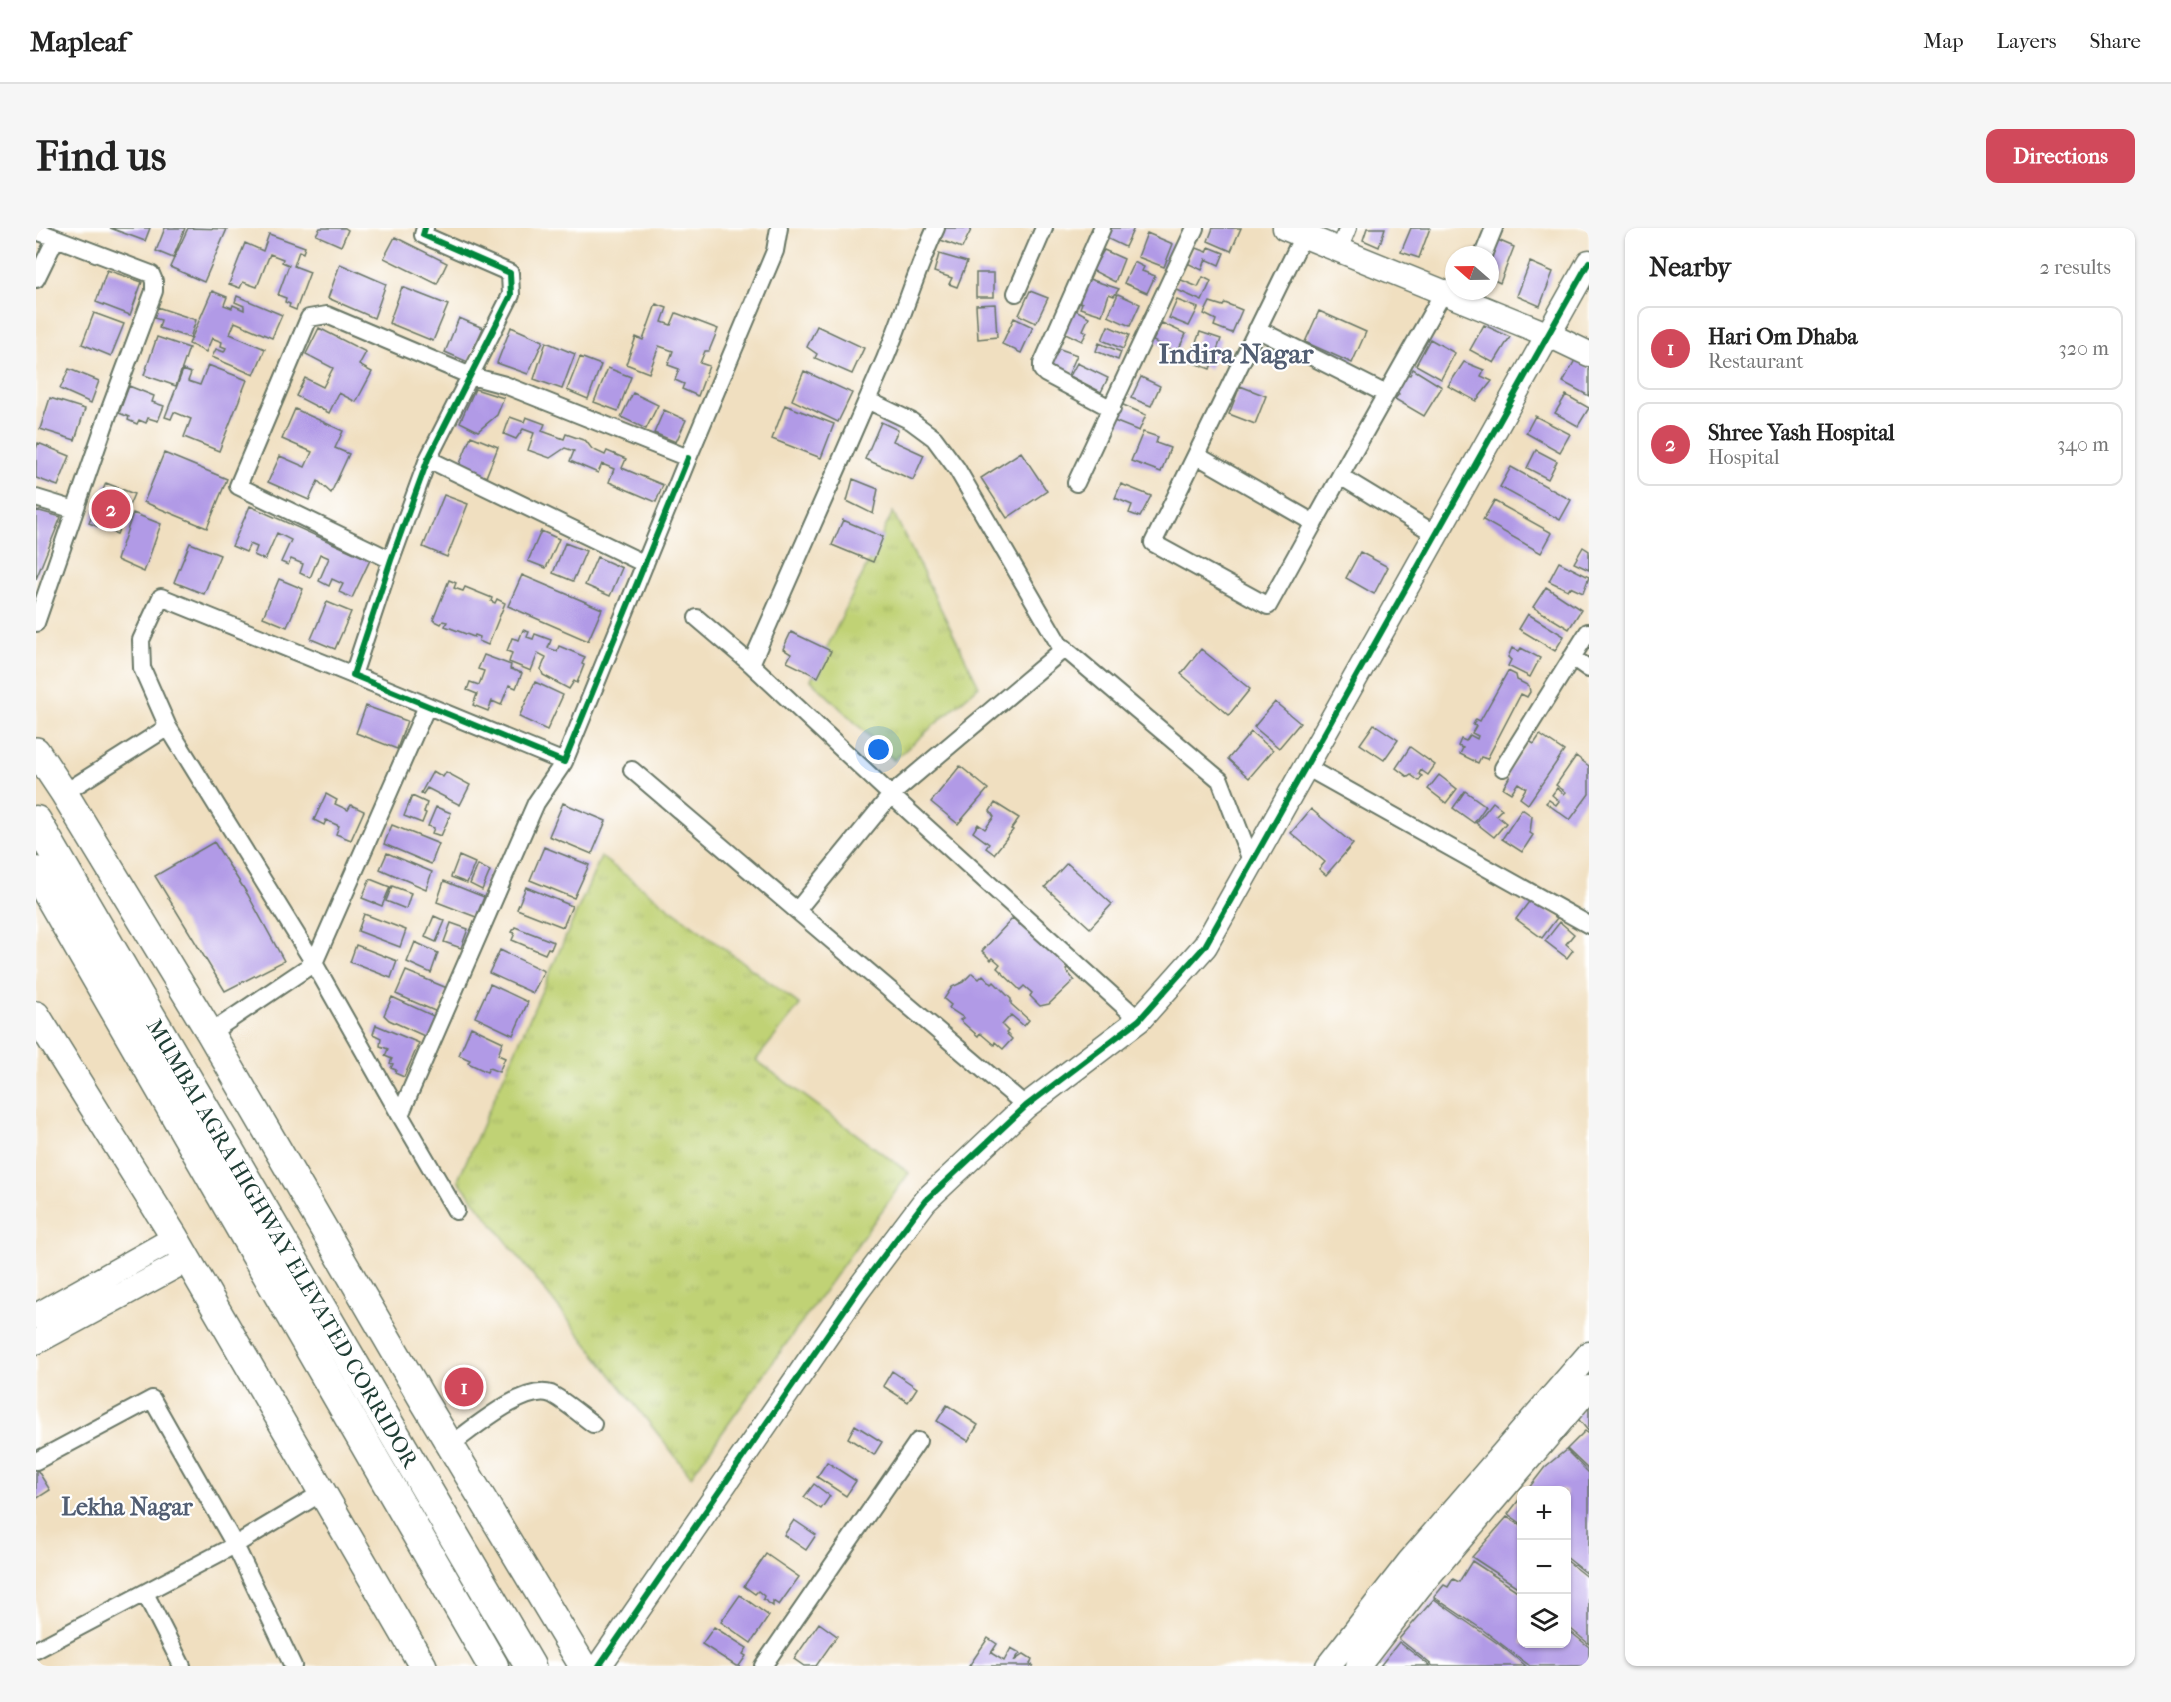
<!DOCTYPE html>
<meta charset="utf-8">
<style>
:root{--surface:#fff;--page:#f6f6f6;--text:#222;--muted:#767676;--line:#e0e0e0;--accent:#d1495b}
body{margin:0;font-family:"IM FELL French Canon",serif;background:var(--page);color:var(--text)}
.controls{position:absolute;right:18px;bottom:18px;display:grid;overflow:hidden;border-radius:12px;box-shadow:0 2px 4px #0004}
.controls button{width:54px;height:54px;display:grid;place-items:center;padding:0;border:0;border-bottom:2px solid var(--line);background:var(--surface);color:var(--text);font:30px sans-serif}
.compass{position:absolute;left:1409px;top:18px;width:54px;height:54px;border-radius:50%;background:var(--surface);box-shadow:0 2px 4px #0004;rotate:290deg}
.you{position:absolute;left:843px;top:522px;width:21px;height:21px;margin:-15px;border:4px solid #fff;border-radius:50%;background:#1a73e8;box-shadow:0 0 0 9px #1a73e833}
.badge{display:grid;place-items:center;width:39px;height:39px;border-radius:50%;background:var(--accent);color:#fff;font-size:20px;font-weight:700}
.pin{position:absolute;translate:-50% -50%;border:3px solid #fff;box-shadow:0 2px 6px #0006}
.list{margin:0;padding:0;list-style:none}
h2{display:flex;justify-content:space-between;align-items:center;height:78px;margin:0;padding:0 24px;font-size:26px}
h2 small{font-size:20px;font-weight:400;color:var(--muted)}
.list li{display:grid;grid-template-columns:39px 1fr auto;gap:18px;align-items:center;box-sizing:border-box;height:84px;margin:0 12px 12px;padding:0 12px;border:2px solid var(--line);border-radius:12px}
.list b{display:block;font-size:22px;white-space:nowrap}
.list p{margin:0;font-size:20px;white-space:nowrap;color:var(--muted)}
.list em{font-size:20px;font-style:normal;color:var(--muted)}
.icon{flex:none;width:33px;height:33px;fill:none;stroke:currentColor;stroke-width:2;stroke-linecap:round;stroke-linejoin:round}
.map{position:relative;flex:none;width:1553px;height:1438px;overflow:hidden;border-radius:12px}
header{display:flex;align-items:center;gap:36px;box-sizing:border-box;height:84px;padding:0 30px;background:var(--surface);border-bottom:2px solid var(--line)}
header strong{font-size:28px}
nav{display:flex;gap:33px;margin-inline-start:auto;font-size:21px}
.intro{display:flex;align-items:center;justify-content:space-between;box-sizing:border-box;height:144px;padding:0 36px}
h1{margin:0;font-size:42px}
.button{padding:15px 27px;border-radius:12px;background:var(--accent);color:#fff;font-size:21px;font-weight:700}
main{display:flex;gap:36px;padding:0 36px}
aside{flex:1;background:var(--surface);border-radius:12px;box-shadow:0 2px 4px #0004}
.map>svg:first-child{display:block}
.park{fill:url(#park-tufts);stroke:#708854;stroke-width:1.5}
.building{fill:#b19ae6}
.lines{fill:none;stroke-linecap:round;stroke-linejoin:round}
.street-casing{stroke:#687665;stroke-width:20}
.secondary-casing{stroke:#687665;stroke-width:27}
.primary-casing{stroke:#687665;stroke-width:30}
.highway-casing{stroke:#687665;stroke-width:33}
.street{stroke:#fff;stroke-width:16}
.secondary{stroke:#fff;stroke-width:24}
.primary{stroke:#fff;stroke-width:27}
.highway{stroke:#fff;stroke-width:30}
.cycleway-casing{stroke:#fff;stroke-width:10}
.cycleway{stroke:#00873e;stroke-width:6}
.labels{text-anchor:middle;stroke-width:4.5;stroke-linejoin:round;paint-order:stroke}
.street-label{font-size:22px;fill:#1f3d34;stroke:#fff}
.neighbourhood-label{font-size:24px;font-weight:bold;fill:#525e72;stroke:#fff}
.district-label{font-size:28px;font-weight:bold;fill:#525e72;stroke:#fff}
</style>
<header>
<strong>Mapleaf</strong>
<nav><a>Map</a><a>Layers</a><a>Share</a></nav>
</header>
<div class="intro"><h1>Find us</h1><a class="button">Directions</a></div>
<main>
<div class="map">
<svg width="1553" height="1438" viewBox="0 0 1553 1438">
<defs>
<pattern id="park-tufts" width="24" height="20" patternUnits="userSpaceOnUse" patternTransform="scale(1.5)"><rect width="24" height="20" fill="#c0d275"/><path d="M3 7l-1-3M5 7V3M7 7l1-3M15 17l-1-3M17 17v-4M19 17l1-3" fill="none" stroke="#a5b566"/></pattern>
</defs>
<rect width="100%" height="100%" fill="#fff"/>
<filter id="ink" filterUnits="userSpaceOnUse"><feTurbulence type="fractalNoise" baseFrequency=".0167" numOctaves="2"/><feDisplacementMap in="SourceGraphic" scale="12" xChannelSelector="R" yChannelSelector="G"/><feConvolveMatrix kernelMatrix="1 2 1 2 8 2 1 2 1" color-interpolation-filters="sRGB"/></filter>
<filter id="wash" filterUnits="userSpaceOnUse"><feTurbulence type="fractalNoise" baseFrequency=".008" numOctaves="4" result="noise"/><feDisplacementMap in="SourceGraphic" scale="24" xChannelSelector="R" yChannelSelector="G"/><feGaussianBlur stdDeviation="1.35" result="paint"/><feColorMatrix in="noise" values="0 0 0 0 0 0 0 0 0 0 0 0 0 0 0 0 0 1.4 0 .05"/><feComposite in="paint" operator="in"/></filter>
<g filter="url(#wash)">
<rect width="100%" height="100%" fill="#f0dfc0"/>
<path class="park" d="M857,284L943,458L858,532L775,452Z
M565,629L764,777L720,832L873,945L655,1248L422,952Z"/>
<g id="blocks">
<path class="building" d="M74,0H114L109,13Z
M129,0H149L137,30L120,23Z
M152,0L191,1L168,54L134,39Z
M284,0H309L312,2L305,18L280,7Z
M906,0H936L926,20L902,11Z
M1072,0H1098L1089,19L1068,9Z
M1177,0H1205L1195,23L1172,13Z
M1331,0H1349L1343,19L1327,12Z
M1375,0H1394L1383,30L1365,24Z
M1111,5L1137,16L1128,39L1102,29Z
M233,6L269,19L267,25L263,23L258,38L274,44L260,82L253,79L254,76L249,74L250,70L242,67L253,37L246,34L247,31L234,26L221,59L207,54L204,60L193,56L209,15L227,23Z
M359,9L411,35L401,56L348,30Z
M1457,10L1478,19L1464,55L1454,50V27Z
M1158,19L1171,24L1173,19L1188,25L1183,37L1170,31L1166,42L1151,35Z
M1068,22L1088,31L1079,54L1056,42Z
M903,26L931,34L921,59L913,56L916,50L898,44Z
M1098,34L1108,39L1106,43L1119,48L1111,65L1088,55Z
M1494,34L1517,44L1504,78L1481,68Z
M304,36L350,56L338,90L292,70Z
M71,42L106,54L94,87L60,74Z
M940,45H958V69H940Z
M1167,49L1175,53L1166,73L1139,61L1143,51L1162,59Z
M1050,50L1083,61L1078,68L1073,66L1066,87L1044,80L1046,75L1038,72Z
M366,59L412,77L397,113L353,95Z
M176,63L191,69L188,77L196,80L197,77L208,82V78L199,74L201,68L246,87L236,110L199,94L194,106L229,121L218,147L176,129L180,121L188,124L190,120L185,118L186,114L176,110L170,124L153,116Z
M994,63L1012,70L1000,95L983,87Z
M1082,66L1104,76L1094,98L1072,88Z
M1141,72L1162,80L1153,98L1133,90Z
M1174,74L1187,78L1189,75L1206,82L1196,105L1178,98L1180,92L1168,86Z
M620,76L631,80L626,94L635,97L640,85L682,101L673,123H669L664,135L673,138L662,168L646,161L648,156L639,152L643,141L632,137L637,123L623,118L613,145L590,136L600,109L607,112Z
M959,76L961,109L942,111L940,77Z
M121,79L160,92L154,110L123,100L125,92L118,90Z
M1034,79L1053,89L1047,102L1051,104L1046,113L1023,102Z
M1283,83L1330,104L1316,135L1269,114Z
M58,85L88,96L75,128L46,116Z
M423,90L447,100L432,134L409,124Z
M978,90L997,99L985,125L966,116Z
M1126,95L1150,106L1141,124L1117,113Z
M1448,97L1474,109L1458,135L1434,122Z
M781,98L828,120L816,146L779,130L781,126L771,119Z
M1072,98L1093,107L1087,121L1066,112Z
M475,99L507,113L492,146L461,135Z
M283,100L330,124L323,137L336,144L320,174L303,165L293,185L260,168L269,150L287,159L297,140L270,126Z
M1164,104L1185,111L1174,141L1153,133Z
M121,109L153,120L140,158L108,147Z
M1394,111L1419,125L1405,151L1380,137Z
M510,114L539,126L526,161L498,151Z
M1063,115L1085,124L1082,132L1060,123Z
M1021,120L1041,127L1030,152L1011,140Z
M544,129L565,137L552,171L531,162Z
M1539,132L1553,140V168L1527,154Z
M1428,134L1448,142L1445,148L1456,153L1440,173L1412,158Z
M1041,135L1072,150L1065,164L1034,148Z
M172,137L211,152L183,223L148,209L155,191L138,184L135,191L129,189L147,142L155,145L152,153L164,157Z
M572,140L595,149L582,183L558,174Z
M33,141L63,153L55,175L24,161Z
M1377,141L1406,159L1388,188L1359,171L1363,166L1359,161L1369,146L1374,147Z
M768,143L816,165L802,194L756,172Z
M1105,149L1124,158L1115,178L1095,170Z
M93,158L118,168L116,174L128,178L122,193L112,190L110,195L103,192L101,196L92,192L93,189L83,185Z
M1204,158L1230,168L1219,196L1193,186Z
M439,161L468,170L461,187L442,203L424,194Z
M597,165L622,177L610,201L585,189Z
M1530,167L1553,180L1542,198L1519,185Z
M14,170L49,181L39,212L4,201Z
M1085,176L1110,187L1103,203L1078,193Z
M749,177L798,196L785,230L736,211Z
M259,181L307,203L299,220L313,226L295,265L282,253L273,272L232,254L244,228L269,239L276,224L246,211Z
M628,182L650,192L640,214L618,205Z
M1499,188L1534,206L1524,224L1490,205Z
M474,189L488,194L490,189L509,196L506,203L528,211L530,206L550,213L556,221L569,227L571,223L590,231L586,240L627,257L620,274L573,254L578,241L566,236L562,245L534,233L538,223L529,220L514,230L492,222L498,205L487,201L480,211L468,206Z
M845,194L862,202L857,213L888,227L877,252L829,231Z
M1107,204L1122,209L1120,215L1134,220L1125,244L1095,233Z
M435,208L462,219L450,249L423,238Z
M2,215L34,228L22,258L0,250V221Z
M1500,222L1521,233L1512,251L1491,240Z
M985,224L1011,263L971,290L945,250Z
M128,225L191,251L171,300L108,274Z
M1475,239L1535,272L1524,292L1464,259Z
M817,251L842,261L837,286L811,273Z
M70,255L98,266L81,306L53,295Z
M1085,256L1115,268L1104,289L1093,285L1096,277L1079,270Z
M408,267L432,276L411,329L387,319Z
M1458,273L1516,305L1505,325L1447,292Z
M214,278L334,332L316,370L303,364L307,356L296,351L293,358L283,353L293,330L284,326L274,350L264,345L267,336L255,331L252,337L245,334L255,312L241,305L229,332L218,327L221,319L214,316L210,324L196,318Z
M0,282L25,289L0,351Z
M97,285L125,296L108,344L81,332Z
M807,292L847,309L837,334L796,317Z
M505,303L523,311L510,340L492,333Z
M154,315L184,327L168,366L138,354Z
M529,315L550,323L537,353L517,345Z
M1547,319L1553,323V342L1538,335Z
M1324,324L1352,339L1338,366L1310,350Z
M561,329L586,340L574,368L549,357Z
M1523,334L1553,349L1547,365L1534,359L1532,362L1513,353Z
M486,347L566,381L552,413L472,378Z
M243,351L267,361L251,399L227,389Z
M413,352L420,355L418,360L427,363L429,359L456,370L455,373L459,375L461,371L469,375L452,417L443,413L444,409L439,407L438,409L409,398L411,394L407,393L405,396L397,392Z
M1510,359L1545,382L1533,401L1497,379Z
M291,374L315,384L299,421L275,411Z
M1492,386L1528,408L1519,423L1483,401Z
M487,402L493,404L491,409L497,411L499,406L515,412L512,420L521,423L523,418L549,429L546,436L548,437L541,455L538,453L533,461L507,447L505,441L510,429L502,425L495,443L473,434L476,425L471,423L476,410L483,412Z
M755,404L795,423L782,449L751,434L755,426L747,421Z
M1476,420L1483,423L1485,420L1504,430L1494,449L1472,438L1475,432L1472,429Z
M1165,421L1214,461L1193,487L1145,446Z
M448,427L475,437L474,441L486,445L480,460L473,457L465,477L456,473L452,483L437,477L441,466L431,462L434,454L443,457L448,443L442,441Z
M1472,443L1480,447L1481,452L1493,458L1494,464L1491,469L1485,466L1451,531L1445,529L1442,535L1424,526L1427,520L1422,518L1425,511L1430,513L1434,507L1441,511L1442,508L1436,505L1440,498L1437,497L1440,491L1444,493Z
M499,454L527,467L511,502L483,489Z
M1239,474L1264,495L1243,520L1218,499Z
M330,478L371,493L361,521L320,505Z
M1338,496L1362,512L1348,532L1324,516Z
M1215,504L1237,522L1213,550L1192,531Z
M1504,507L1528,523L1492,576L1484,570L1490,560L1482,555L1475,565L1467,560L1474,548L1470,546L1493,513L1498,516Z
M1374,519L1399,537L1392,547L1385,542L1383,546L1386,548L1383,553L1375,547L1372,549L1360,540Z
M1540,528L1553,538V566L1534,592L1510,575L1513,572L1520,577L1523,573L1516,567L1521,560L1528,566L1530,564L1520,557Z
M924,538L952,561L922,596L895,574Z
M397,543L407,549L410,544L434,557L424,577L391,560L387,566L385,565Z
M1403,547L1421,561L1410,575L1392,561Z
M1429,563L1450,578L1438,595L1417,580Z
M290,566L301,572L299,576L312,582L315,577L328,583L315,612L300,606L303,598L290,592L288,597L278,592Z
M376,568L391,575L388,584L390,585L386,595L368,588Z
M1457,574L1466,581L1460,587L1470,595L1458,609L1440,595Z
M527,575L570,593L556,626L513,608Z
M959,575L983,590L975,601L977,602L958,626L950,620L953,616L937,604L942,596L949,601L958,589L954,583Z
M400,579L415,585L405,608L396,605L398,600L392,598Z
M1275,581L1317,616L1290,647L1283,641L1289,634L1255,605Z
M1486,581L1496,588L1494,605L1497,607L1486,624L1466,611Z
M356,597L403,616L395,636L348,616Z
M178,614L212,667L248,733L189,763L119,648Z
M508,619L553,637L538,670L494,652Z
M351,625L396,644L390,661L344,641Z
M423,628L439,635L431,655L415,649Z
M1031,635L1076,676L1054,700L1009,659Z
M442,637L454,643L446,662L434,656Z
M334,651L354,659L346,678L326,670Z
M408,653L448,669L440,689L401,674Z
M356,658L375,665L370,681L350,673Z
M490,659L536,678L527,699L481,681Z
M1495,671L1521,690L1506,710L1480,691Z
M328,686L370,702L364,719L322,703Z
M398,688L409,693L400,714L389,709Z
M977,690L984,697L986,695L1032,739L1030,742L1038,752L1013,776L1004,778L994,768L996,765L988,758L984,762L961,740L964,736L957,730L955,732L946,723Z
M1524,694L1538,706L1530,716L1537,722L1531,730L1509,713Z
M415,695L432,701L425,720L408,714Z
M479,699L518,714L515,721L512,720L509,726L476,712L479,705L476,704Z
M379,714L402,725L395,745L371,734Z
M320,717L361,733L355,750L314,734Z
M464,722L508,743L497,765L453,745Z
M370,743L411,760L401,784L360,766Z
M936,745L943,751L947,747L956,756L958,754L975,771V776L993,792L988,798L975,787L966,797L972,803L970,805L976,811L967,821L959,814L958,817L944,805L942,808L924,792L928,790L913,780L915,777L908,771L916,759L927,754Z
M454,756L492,774L477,807L439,789Z
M356,769L404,791L395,811L353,792L348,787Z
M340,797L383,815L368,849L359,845L360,842L355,840L357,836L354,835L356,831L349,828L352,821L344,818L345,810L337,806Z
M435,799L467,814L462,827L469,830L463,844L453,840L451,844L432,835L434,832L423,827Z
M856,1143L881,1160L872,1174L847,1158Z
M911,1177L942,1197L932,1213L901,1193Z
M1553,1177V1204L1539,1187Z
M819,1197L846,1214L838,1227L812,1210Z
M1549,1203L1553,1206V1242L1531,1221Z
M1530,1222L1553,1245V1347L1530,1329V1262L1492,1261L1509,1239Z
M791,1234L820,1253L810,1268L781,1249Z
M0,1240L14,1262L0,1271Z
M778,1256L794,1268L785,1281L768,1269Z
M1486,1268V1296L1472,1286Z
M1471,1289L1486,1298V1362L1436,1329Z
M758,1292L780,1307L770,1322L748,1307Z
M730,1326L763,1349L743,1377L737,1373V1378L727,1371L728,1368L722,1363L719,1366L708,1358Z
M1530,1332L1553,1350V1416L1530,1397Z
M1436,1333L1486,1366V1416H1530V1400L1553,1419V1438H1494L1447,1402L1398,1369L1408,1357L1412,1359L1417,1351L1423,1354Z
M704,1367L733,1388L715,1415L685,1394Z
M1398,1371L1464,1417L1490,1438H1397L1363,1411Z
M783,1395L801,1408L780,1438H768L758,1431Z
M678,1399L711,1420L707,1426L710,1428L703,1438H700L666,1416Z
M952,1410L961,1416L955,1425L968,1433L975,1420L984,1425L978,1433L988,1426L996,1431L994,1436L998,1438H933Z
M1363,1414L1394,1438H1344Z"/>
</g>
</g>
<g filter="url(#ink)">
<use href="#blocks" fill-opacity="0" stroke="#687665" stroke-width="1.5"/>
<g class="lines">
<defs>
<path id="street" d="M389,0L387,7L474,45L475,67L392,231L355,332L317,447L528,534L652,230
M900,0C880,43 867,88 849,131C805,233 760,334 715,436L855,567L1103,792
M1066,0L1006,136V142L1010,146L1076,181
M0,3L20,10
M1267,8L1117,315L1232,378L1278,295
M1303,22L1312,0
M1447,27L1458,0
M0,51L20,10L115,46L118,53V63L74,181L0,395
M980,65L1008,0
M1221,101L1350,166
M831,172L875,193L898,210L921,241L1023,416L1184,552L1216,635
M1160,227L1278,295L1304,248L1401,307
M392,231L609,336
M1304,248L1407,65
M1040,255L1159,0
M0,270L39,282
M355,332L202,258L273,90L291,87L435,148L469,157L652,230L739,23L743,0
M661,390L715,436
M1536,429L1553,441
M391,478L278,735L364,887L500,575L528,534
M1270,539L1553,697
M1467,540L1552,404
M596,542L990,878
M28,565L132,499
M762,681L855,567L1029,420
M174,805L278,735L132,499L106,440L105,412L125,369L317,447
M364,887L420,983
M414,1217C436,1202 488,1156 515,1166C526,1171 546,1188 557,1196
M0,1233L116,1171L199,1317L257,1438
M109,1365L146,1438
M0,1422L199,1317L287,1264
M727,1438L882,1213"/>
<path id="secondary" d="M1249,0L1513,107L1553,126
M0,1088L139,1010
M0,1114L151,1032
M563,1438L822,1062L889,973L990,878L1103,792L1169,718L1553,34
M1292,1438L1373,1334L1553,1126
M1322,1438L1384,1358L1553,1160"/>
<path id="primary" d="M0,523L28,565L174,805L387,1172L547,1438
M0,787L139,1010L387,1438"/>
<g id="highway">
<path id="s1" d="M0,593L494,1438"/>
<path d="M0,644L457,1438"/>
</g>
</defs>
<use href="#street" class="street-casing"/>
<use href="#secondary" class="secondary-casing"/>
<use href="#primary" class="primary-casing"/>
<use href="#highway" class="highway-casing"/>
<use href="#street" class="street"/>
<use href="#secondary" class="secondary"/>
<use href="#primary" class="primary"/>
<use href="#highway" class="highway"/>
<defs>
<path id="cycleway" d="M389,0L387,7L474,45L475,67L392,231L355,332L317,447L528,534L652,230
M563,1438L822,1062L889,973L990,878L1103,792L1169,718L1553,34"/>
</defs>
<use href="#cycleway" class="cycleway-casing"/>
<use href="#cycleway" class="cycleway"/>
</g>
</g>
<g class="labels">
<g class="street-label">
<text dy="8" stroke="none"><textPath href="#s1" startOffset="489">MUMBAI AGRA HIGHWAY ELEVATED CORRIDOR</textPath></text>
</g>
<g class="neighbourhood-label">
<text x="91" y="1287">Lekha Nagar</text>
</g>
<g class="district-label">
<text x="1200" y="135">Indira Nagar</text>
</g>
</g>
</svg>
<div class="controls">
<button>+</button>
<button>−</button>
<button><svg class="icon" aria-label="layers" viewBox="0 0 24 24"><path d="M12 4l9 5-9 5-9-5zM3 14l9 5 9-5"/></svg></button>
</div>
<svg class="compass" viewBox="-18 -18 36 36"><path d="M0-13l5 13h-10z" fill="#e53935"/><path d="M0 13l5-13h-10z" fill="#767676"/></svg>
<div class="you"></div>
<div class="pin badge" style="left:428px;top:1159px">1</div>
<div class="pin badge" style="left:75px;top:281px">2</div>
</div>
<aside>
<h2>Nearby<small>2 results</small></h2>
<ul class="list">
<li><span class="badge">1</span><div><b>Hari Om Dhaba</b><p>Restaurant</p></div><em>320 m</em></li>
<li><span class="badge">2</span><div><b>Shree Yash Hospital</b><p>Hospital</p></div><em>340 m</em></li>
</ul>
</aside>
</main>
